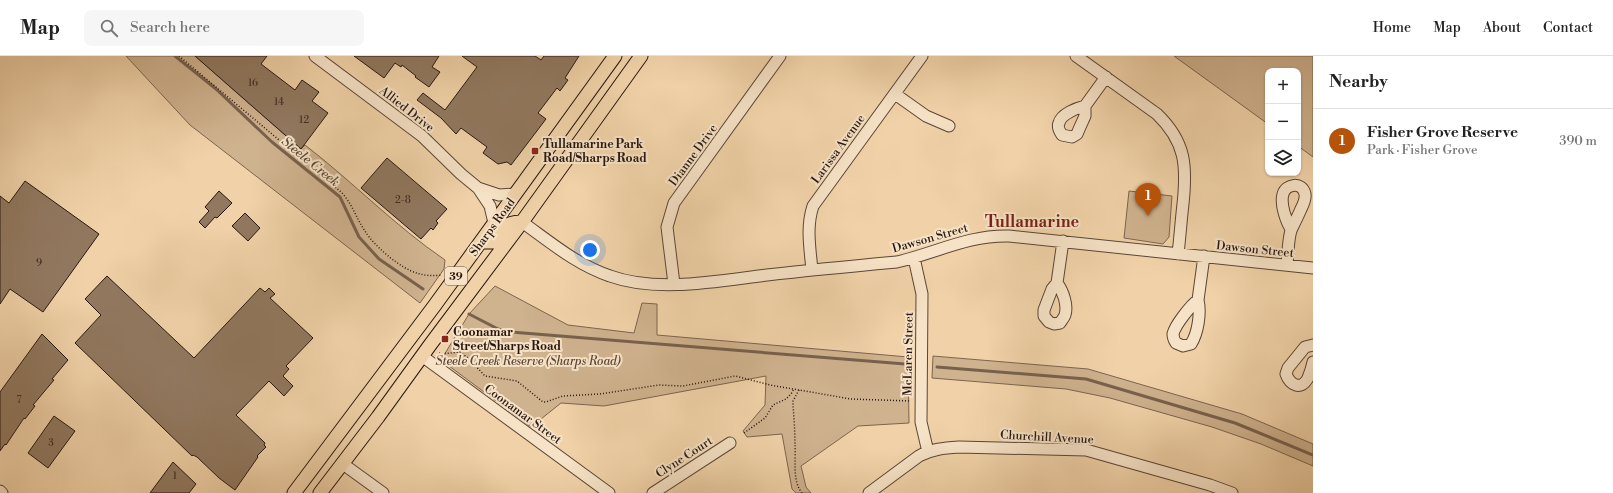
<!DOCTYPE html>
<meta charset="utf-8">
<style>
:root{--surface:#fff;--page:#f6f6f6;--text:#222;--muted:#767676;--line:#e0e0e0;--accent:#b45309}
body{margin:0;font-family:"Libre Bodoni",serif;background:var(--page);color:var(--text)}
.controls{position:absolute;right:12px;top:12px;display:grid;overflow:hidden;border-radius:8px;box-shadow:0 1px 3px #0004}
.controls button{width:36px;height:36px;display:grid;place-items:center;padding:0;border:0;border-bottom:1px solid var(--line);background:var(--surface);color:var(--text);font:20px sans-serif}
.you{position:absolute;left:590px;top:194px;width:14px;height:14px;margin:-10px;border:3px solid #fff;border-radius:50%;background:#1a73e8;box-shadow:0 0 0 6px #1a73e833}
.badge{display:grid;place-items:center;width:26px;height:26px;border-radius:50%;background:var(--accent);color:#fff;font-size:13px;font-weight:700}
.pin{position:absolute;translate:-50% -33px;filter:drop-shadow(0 1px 2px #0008)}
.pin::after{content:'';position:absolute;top:21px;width:14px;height:12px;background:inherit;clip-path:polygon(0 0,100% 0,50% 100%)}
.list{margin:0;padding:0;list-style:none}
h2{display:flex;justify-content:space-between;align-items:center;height:52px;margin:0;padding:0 16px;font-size:17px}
h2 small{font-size:13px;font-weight:400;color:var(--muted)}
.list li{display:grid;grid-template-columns:26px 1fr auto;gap:12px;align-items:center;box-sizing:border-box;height:64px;padding:0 16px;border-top:1px solid var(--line)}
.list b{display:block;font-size:15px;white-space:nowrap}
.list p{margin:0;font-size:13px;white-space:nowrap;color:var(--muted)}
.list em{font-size:13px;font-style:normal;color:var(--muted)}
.icon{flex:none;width:22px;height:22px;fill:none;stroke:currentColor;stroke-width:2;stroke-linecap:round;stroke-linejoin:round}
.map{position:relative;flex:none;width:1313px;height:437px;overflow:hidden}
header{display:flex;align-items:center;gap:24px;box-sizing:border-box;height:56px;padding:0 20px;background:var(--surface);border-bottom:1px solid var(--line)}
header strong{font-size:19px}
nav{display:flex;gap:22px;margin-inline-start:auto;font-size:14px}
.search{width:280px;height:36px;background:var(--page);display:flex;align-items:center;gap:10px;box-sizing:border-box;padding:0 14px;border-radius:8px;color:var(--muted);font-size:15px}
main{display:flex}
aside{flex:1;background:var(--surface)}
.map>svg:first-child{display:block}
.green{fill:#cfb28e;stroke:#7c644f}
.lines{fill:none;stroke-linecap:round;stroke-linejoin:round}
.stream{stroke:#78614c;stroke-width:3}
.building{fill:#91785f;stroke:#281710}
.minor-casing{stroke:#5a4636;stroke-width:13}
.major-casing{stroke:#281710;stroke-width:15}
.path{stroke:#281710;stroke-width:1.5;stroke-dasharray:1 2;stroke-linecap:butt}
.minor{stroke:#f6e2c6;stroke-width:11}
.major{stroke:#f1d2a8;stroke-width:13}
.poi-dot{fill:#8f2418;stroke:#f6e2c6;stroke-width:1.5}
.labels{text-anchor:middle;stroke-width:4;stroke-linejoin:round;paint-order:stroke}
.number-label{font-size:10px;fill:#422f24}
.shield{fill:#f6e2c6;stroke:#665447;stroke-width:1}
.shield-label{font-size:11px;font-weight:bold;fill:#281710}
.street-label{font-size:12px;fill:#281710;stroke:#f6e2c6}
.poi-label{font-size:12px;font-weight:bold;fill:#281710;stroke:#f6e2c6;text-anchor:start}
.park-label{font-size:12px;font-style:italic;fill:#5a4636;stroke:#f6e2c6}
.water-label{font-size:13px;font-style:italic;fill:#5d4838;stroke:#f6e2c6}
.district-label{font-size:16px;font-weight:bold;fill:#7a1f14;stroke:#f6e2c6}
</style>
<header>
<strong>Map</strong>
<div class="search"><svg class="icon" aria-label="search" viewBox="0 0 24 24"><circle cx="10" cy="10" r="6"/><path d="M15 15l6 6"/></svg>Search here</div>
<nav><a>Home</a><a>Map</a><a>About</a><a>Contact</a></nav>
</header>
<main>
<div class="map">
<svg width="1313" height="437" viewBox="0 0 1313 437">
<rect width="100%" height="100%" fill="#f1d2a8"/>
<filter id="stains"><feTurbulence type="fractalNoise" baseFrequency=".005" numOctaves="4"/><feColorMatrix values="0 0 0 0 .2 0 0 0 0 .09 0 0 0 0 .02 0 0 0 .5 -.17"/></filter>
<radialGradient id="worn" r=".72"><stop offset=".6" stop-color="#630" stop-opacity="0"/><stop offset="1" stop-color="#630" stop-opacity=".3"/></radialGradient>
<path class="green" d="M126,0H195L301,93L305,89C353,126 395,170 445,204L444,213L420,247L190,69Z
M1174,0H1313V101L1298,90V15H1268V68Z
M1129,135L1172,140L1169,181L1163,188L1124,182Z
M495,230L568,269L634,277L642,247L657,248V279L908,301L909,367L858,370L801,410L806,431L811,437H796L792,433L782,378L747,381L743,375L765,349L766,320L604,350L561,347L531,371L441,304L469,258Z
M933,300L1088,313L1242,358L1313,388V410L1261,388L1212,371L1110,342L1066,333L932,322Z"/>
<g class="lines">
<path class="stream" d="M175,0L216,33L272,86L340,141L359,181L379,203L423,233
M469,258L498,273L511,276L905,308
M937,311L1086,323L1235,367L1313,399"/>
</g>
<path class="building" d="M195,0H267L261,8L295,34L302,24L319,36L312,45L328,57L301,93Z
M354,0H439L432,11L440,16L429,31L415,21L416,20L402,9L401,11L395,7L384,22Z
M462,0H535L541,4L544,0H579L565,22L568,24L560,35L557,32L538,57L546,63L511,109L507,106L498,108L483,97L487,91L461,72L456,78L441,62L417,44L423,37L445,54L477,11Z
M387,102L447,153L436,165L438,167L433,174L431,172L421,183L361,132Z
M25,125L99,178L43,256L10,233L0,248V140L9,147Z
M219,135L232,147L217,162L215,161L205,172L199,166L209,155L205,151Z
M245,157L260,172L248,185L232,170Z
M107,220L194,302L260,232L265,236L269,232L275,238L270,242L313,282L286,310L289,313L283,320L293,330L284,340L269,325L236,359L265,387L264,389L266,391L257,400L258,401L235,434L219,422L197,401L193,399L192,400L75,287L101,259L85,243Z
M42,278L68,304L52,323L54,324L33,349L35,350L25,363L24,362L6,389L5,388L0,395V336Z
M54,360L75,375L48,412L28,397Z
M173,406L196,428L189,437H150Z"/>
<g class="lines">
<defs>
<path id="minor" d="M315,0L422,80L461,118L478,132L490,150L494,167
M1076,0L1157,58C1186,86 1187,110 1183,148C1181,165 1180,181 1178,198
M895,38L926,60L949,70
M1085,50C1077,52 1061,58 1059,67C1057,71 1060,76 1062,79L1072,81L1077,78L1080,71L1085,60V50L1106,21
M478,132L499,139L515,138
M522,166C550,186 577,209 610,220C657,237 718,225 767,219C810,214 853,210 897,206C936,197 968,179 1009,180L1313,212
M914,202L922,238L921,366L928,396
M1287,209C1288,199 1288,180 1292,172C1295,166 1298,160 1301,153C1303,149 1306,143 1305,138C1302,125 1286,128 1283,138C1280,148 1286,165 1291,173
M812,214C810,192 806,171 813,150L922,0
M1057,227C1063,235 1068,249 1065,259C1064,262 1061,265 1060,267L1054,268L1049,266L1044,260V254L1052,233L1057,227L1063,185
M674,228L667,171L674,147L780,0
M1198,244C1191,249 1175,269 1173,278C1173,281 1174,284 1176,287L1183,290L1191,288C1198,277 1201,257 1198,244L1204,200
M1313,289L1305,291L1288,312L1286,318C1290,329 1301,335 1308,322C1310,317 1312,311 1313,306
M422,300L609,437
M343,408L383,437
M0,435L2,437
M653,437L730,387
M869,437L919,400C932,393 944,392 959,391L1086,394L1210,429L1232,437"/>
<path id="major" d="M481,186H493C503,173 504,166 522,166
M294,437L435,249L615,0
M320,437L378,361L430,289L522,166L641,0"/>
</defs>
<use href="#minor" class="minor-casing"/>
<use href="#major" class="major-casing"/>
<path class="path" d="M179,0L341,136C352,147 356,162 365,175C374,190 401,213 417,217C425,220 433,220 442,219
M439,297L441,298L460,296L468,302L485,320L517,325L543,346H546L563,340L600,338L659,329L683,330L735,320L770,329L851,343L911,345
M799,334L793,345V349C794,362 795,376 795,389C796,404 792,425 802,437
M744,377L765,362L773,349L786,343L791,338L794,333"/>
<use href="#minor" class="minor"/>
<use href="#major" class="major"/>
</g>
<g class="poi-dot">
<rect x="531" y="91" width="8" height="8" rx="2"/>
<rect x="441" y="279" width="8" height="8" rx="2"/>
</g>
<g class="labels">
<g class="number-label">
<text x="253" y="30">16</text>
<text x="279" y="49">14</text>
<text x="304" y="67">12</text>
<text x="403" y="147">2-8</text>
<text x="39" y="210">9</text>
<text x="19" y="347">7</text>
<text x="51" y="390">3</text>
<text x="175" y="423">1</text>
</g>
<rect class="shield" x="445" y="211" width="22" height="18" rx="3"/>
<g class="shield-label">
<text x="456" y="224">39</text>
</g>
<g class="street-label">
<text transform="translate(407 53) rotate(38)" y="4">Allied Drive</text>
<text transform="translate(838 93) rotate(-54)" y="4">Larissa Avenue</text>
<text transform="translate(693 99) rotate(-54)" y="4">Dianne Drive</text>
<text transform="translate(492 171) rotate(-54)" y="4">Sharps Road</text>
<text transform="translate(930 182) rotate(-16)" y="4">Dawson Street</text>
<text transform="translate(1255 193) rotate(6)" y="4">Dawson Street</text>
<text transform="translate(908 298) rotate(-89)" y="4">McLaren Street</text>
<text transform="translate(523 358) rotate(36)" y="4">Coonamar Street</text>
<text transform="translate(1047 381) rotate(3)" y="4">Churchill Avenue</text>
<text transform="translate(684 401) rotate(-33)" y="4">Clyne Court</text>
</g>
<g class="poi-label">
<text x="543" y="92">Tullamarine Park<tspan x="543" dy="14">Road/Sharps Road</tspan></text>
<text x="453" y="280">Coonamar<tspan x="453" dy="14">Street/Sharps Road</tspan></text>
</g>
<g class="park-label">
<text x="528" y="309">Steele Creek Reserve (Sharps Road)</text>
</g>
<g class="water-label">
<text transform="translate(311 105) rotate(39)" y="5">Steele Creek</text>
</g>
<g class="district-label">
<text x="1032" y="171">Tullamarine</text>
</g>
</g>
<rect width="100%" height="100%" filter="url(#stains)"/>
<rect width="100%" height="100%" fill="url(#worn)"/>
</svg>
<div class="controls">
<button>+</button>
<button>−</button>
<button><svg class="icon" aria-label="layers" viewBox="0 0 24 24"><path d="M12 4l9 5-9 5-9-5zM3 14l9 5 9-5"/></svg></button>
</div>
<div class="you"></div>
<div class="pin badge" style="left:1148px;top:160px">1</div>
</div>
<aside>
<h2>Nearby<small></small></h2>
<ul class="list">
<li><span class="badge">1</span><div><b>Fisher Grove Reserve</b><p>Park · Fisher Grove</p></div><em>390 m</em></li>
</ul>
</aside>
</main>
